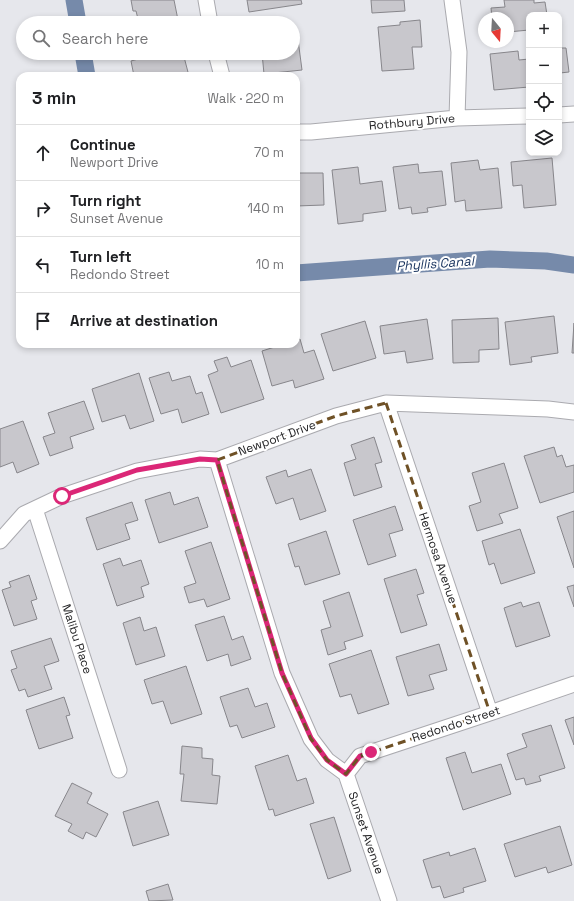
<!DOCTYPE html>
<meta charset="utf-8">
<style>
:root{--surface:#fff;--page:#f2f2f2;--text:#202124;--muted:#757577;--line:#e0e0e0}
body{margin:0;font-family:"Space Grotesk",sans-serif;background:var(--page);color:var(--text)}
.controls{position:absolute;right:12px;top:12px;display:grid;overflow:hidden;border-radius:8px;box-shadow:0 2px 6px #0003}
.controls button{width:36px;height:36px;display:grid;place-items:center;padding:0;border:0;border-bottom:1px solid var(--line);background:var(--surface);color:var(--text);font:20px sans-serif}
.compass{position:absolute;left:478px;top:12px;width:36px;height:36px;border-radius:50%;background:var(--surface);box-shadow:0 2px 6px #0003;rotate:162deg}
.stop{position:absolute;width:12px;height:12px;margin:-9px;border:3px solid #db2777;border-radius:50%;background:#fff}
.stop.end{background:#db2777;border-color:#fff;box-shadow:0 1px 4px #0008}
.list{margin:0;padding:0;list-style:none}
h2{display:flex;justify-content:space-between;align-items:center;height:52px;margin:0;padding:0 16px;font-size:17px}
h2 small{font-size:13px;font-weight:400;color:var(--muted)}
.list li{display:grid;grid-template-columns:26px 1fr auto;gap:12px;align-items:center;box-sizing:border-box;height:56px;padding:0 16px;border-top:1px solid var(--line)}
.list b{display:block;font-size:15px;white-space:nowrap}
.list p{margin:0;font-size:13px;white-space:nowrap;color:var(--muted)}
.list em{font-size:13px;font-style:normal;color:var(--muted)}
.icon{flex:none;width:22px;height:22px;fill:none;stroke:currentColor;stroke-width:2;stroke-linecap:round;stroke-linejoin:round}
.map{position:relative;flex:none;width:574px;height:901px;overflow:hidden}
.search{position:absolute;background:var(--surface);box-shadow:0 2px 6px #0003;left:16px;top:16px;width:284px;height:44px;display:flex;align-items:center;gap:10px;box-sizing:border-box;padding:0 14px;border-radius:22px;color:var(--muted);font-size:15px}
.panel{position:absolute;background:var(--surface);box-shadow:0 2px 6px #0003;left:16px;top:72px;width:284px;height:276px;border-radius:12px}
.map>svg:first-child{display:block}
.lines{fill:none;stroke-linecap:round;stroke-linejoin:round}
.canal{stroke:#768aaa;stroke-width:17}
.building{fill:#c8c7cc;stroke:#87868b}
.minor-casing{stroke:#aaaaaf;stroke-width:17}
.minor{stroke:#fff;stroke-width:15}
.route{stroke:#db2777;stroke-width:5}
.marked{fill:none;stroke:#6f5126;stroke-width:3;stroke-dasharray:8 5;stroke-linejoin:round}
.labels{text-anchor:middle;stroke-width:4;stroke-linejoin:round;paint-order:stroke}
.street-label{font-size:12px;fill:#232325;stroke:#fff}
.water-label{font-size:13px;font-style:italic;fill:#16315c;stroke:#fff}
</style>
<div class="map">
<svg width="574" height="901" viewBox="0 0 574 901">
<rect width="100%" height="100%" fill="#e6e7ec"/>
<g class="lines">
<path class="canal" d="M74,0L78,23
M83,53L87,76
M296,273L490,259L546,261L574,265"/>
</g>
<path class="building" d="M131,0H174L178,20L160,23H139L136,11H133Z
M247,0H301L302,4L249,12Z
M371,0H404L405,11L372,13Z
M504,0H534V3L545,2L547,15H529V30L508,32V18H492L491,8L505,7Z
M420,20L422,47H412L414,69L382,71L378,27L400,25V22Z
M293,32H297L302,70L264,74L262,53H293Z
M559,48H566L569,72L560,73L561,87H559Z
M518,51L519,60L529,59V87L494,90L490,54Z
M141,53H171V56L183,53L189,76H134L131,61L142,58Z
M552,158L556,205L524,208L522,185L513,186L511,162Z
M478,160L480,170L498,168L502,208L466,211L465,200L455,202L451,163Z
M418,164L419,173L442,171L446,205L427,208L428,212L412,214L411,207L399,209L393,167Z
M358,167L360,184L382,181L386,211L363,214V221L338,224L332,170Z
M296,173H323L324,205L296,206Z
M554,316L558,353L531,357L532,362L510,365L505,322Z
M498,318L499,349L479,350V362L453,363L452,320Z
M427,319L433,359L407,363L405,351L384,354L380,326Z
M365,321L376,358L333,371L321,334Z
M574,323V353H572Z
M300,339L304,353L314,350L324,379L295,388L293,380L272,386L262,351L284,344H296V340Z
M227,357L231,367L251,360L264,399L221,413L208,375L218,371L214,361Z
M169,372L172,381L190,376L196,394L202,392L209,414L182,423L178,409L161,414L149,378Z
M139,373L154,421L130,429L125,415L102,422L92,389Z
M84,401L94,429L70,437L73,448L50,456L43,437L55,433L48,413Z
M23,421L39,464L17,473L13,462L0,467V429Z
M374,437L382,462L375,464L382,487L354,496L344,463L356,459L351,445Z
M554,447L557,457L562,455L566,467L574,465V492L540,503L524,456Z
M504,463L518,508L499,514L503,523L477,531L469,506L481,502L472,473Z
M311,469L326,511L300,520L293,498L276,504L266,477L286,470L288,477Z
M170,492L174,505L198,497L208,527L159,543L145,500Z
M132,502L138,520L125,524L130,539L97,550L86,518Z
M395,506L403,530L389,534L396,556L368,565L353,520Z
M574,511V568L557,517Z
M520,529L535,573L501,584L494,563L489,565L482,541Z
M326,531L340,574L305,585L299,566L295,567L288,544Z
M211,542L230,599L207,607L204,599L189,603L184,587L196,583L185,551Z
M120,558L123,566L141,560L149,584L141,587L144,597L117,606L103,564Z
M416,569L424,593L417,595L427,625L401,633L384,579Z
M29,575L37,599L31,601L37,619L14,626L2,590L11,587L9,582Z
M574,585V607L567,587Z
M349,592L363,636L344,642L346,649L328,655L321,630L331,627L323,601Z
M521,602L523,607L539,602L550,636L516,647L504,608Z
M224,616L232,640L243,636L251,659L231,666L228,654L207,661L195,625Z
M140,617L144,631L156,627L165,656L136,665L123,623Z
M51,638L59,661L44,666L52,689L28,697L25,689L19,691L11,670L17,668L11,651Z
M439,644L447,670L429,675L434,689L408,696L396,657Z
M371,650L389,704L358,714L351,694L340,697L329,664Z
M186,666L202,714L171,724L163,701L152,704L144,680Z
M248,688L255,707L267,703L275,727L242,738L237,725L230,727L220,697Z
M64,697L70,715L66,716L73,738L39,749L26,710Z
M574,717V745L565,720Z
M551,725L565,768L539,776L541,781L526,785L524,778L516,780L507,754L527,747L522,734Z
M182,746L202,748V758L213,759L212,775L220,776L217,804L181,801L184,774H180Z
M465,752L472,773L501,764L511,794L463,810L446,758Z
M288,755L297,781L306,778L314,803L275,816L273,809L269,810L255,766Z
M72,783L92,793L87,803L108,814L96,837L86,832L83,839L68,831L72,824L55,816Z
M158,801L169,835L133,846L123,812Z
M334,817L351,871L328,879L310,824Z
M560,826L572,865L548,873L546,867L515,877L504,844Z
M475,848L486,881L463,888L464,892L444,898L440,886L432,888L423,860L449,852L450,856Z
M168,884L173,900L149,901L146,891Z"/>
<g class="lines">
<defs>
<path id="minor" d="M206,0L210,23
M452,0L459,52L457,118
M216,53L222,76
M559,115L574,114
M296,132H311L457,118L529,116
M386,403L490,713
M217,460L282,673L311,739L327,760L346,774L389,901
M35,509L119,770
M0,541L24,514L62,496L137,471L200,459L217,460L336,416L386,403L548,409L574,412
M346,774L360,756L490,713L574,684"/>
</defs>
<use href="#minor" class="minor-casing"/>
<use href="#minor" class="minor"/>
</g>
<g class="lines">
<path class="route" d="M62,496L137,470L200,459L217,460L282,673L311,738L327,760L346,774L360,756L371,752"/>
</g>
<path class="marked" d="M386,403L490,713L360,756L346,774L327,760L311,739L282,673L217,460L336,416Z"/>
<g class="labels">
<g class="street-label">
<text transform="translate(412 122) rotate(-5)" y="4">Rothbury Drive</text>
<text transform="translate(277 438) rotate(-20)" y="4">Newport Drive</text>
<text transform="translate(438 558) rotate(71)" y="4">Hermosa Avenue</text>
<text transform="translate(77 639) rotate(72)" y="4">Malibu Place</text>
<text transform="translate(456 724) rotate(-18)" y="4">Redondo Street</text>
<text transform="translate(366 833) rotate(71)" y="4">Sunset Avenue</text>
</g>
<g class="water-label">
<text transform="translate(435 263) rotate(-4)" y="5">Phyllis Canal</text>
</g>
</g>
</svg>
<div class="controls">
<button>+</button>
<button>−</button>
<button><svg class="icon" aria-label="locate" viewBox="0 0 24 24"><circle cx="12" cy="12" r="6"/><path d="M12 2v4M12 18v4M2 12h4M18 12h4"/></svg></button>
<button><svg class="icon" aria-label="layers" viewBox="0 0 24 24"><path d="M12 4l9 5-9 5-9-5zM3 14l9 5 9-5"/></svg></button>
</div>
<svg class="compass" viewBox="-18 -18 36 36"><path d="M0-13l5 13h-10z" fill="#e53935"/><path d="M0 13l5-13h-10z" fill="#757577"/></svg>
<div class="stop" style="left:62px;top:496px"></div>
<div class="stop end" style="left:371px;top:752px"></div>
<div class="search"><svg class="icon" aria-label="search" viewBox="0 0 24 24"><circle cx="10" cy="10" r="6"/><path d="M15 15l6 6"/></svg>Search here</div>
<section class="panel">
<h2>3 min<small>Walk · 220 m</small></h2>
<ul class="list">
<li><svg class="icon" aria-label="ahead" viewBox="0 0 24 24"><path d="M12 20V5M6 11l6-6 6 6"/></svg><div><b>Continue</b><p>Newport Drive</p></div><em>70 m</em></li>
<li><svg class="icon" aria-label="right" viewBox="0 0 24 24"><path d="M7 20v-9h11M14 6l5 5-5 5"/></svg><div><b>Turn right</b><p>Sunset Avenue</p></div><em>140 m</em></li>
<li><svg class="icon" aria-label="left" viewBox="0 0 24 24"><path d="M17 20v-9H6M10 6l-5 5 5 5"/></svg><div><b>Turn left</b><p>Redondo Street</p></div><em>10 m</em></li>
<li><svg class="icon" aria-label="arrive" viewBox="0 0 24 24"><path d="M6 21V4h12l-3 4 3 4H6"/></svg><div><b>Arrive at destination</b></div></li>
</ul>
</section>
</div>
